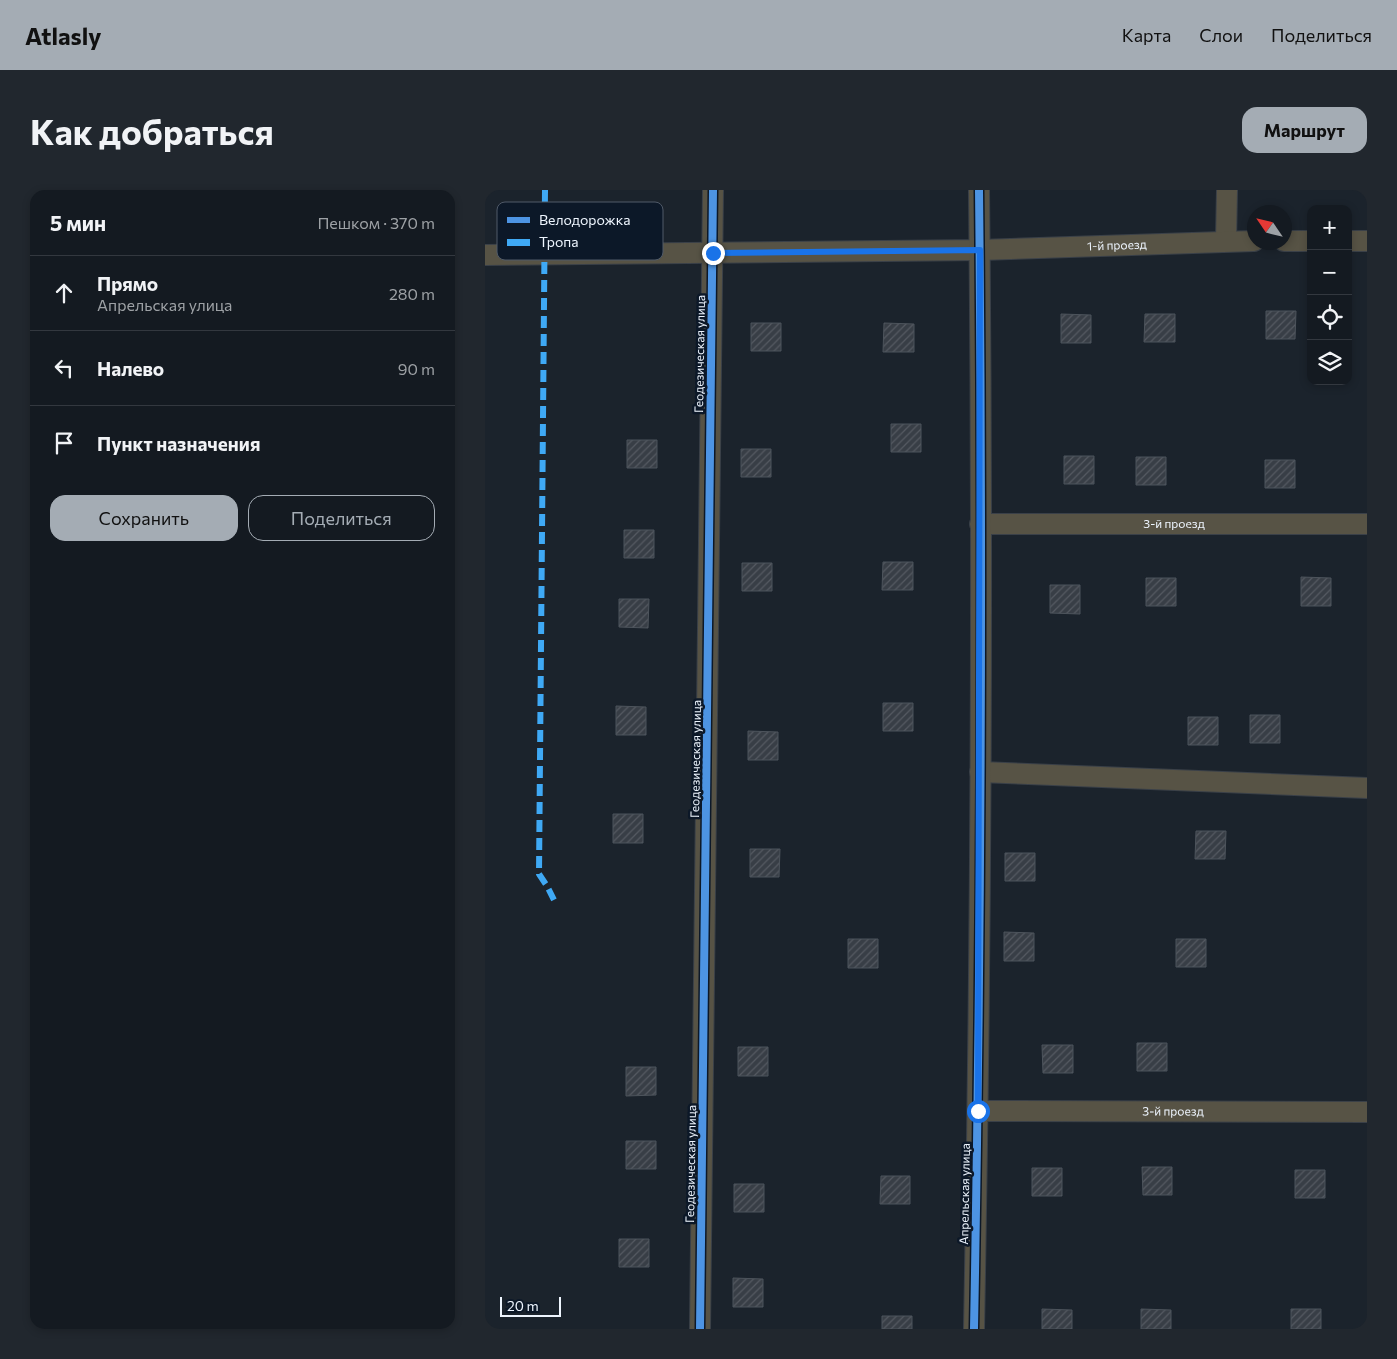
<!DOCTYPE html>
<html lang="ru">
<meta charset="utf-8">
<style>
:root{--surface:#141a21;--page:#21272e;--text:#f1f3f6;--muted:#9da1a5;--line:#33383f;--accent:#a4acb4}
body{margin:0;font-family:Commissioner,sans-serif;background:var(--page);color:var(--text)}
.controls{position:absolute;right:15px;top:15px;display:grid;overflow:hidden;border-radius:10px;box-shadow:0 2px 8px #0003}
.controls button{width:45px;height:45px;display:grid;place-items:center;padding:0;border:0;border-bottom:1px solid var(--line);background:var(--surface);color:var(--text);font:25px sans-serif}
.compass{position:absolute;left:762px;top:15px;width:45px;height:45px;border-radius:50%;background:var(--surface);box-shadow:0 2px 8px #0003;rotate:305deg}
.scale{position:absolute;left:15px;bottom:12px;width:61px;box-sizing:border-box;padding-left:5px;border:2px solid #eef5fe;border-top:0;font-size:14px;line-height:18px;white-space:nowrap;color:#eef5fe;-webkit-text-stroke:4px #0c1828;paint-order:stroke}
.stop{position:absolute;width:15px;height:15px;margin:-11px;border:4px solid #1a73e8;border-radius:50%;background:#fff}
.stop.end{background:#1a73e8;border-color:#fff;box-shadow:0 1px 5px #0008}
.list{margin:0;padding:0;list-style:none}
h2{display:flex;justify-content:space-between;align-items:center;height:65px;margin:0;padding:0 20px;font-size:21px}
h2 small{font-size:16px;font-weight:400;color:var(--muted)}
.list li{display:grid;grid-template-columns:32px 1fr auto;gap:15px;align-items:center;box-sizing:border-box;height:75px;padding:0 20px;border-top:1px solid var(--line)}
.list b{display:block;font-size:19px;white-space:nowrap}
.list p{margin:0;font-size:16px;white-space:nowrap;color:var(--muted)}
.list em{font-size:16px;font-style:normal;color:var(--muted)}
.actions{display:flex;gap:10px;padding:15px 20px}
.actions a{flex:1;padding:11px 0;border:1px solid var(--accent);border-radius:15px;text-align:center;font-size:18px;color:var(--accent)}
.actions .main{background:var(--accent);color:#111}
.icon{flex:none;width:28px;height:28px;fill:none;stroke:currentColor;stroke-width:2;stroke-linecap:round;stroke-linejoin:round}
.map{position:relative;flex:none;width:882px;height:1139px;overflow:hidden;border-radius:15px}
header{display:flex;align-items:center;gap:30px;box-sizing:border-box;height:70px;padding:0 25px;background:var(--accent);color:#111}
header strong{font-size:24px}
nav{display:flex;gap:28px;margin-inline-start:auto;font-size:18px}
.intro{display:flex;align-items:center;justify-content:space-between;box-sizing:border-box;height:120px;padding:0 30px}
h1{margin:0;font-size:35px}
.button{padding:12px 22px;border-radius:15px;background:var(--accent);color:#111;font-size:18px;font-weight:700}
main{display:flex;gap:30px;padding:0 30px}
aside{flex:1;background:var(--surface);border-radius:15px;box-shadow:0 2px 8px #0003}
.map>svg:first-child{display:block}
.building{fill:url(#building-hatch);stroke:#4d545c}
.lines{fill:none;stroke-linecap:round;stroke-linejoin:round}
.minor-casing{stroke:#3a4048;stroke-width:22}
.minor{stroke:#575345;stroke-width:20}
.quiet{stroke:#3fa9f5;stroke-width:6;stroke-dasharray:12 6;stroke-linecap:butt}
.cycleway-casing{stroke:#0c1828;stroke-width:11}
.cycleway{stroke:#4d94e3;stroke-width:8}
.route{stroke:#1a73e8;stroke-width:6}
.labels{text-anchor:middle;stroke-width:5;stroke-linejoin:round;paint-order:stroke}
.street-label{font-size:12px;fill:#eef5fe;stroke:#0c1828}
.key{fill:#0c1828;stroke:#505a68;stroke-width:1}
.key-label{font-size:14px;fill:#eef5fe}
</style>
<header>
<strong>Atlasly</strong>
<nav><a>Карта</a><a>Слои</a><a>Поделиться</a></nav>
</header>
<div class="intro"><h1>Как добраться</h1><a class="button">Маршрут</a></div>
<main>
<aside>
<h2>5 мин<small>Пешком · 370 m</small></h2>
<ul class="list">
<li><svg class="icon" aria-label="ahead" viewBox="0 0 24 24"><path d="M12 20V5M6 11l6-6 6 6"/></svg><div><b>Прямо</b><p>Апрельская улица</p></div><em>280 m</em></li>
<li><svg class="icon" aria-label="left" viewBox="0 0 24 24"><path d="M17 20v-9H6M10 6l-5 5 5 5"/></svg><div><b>Налево</b></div><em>90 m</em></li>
<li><svg class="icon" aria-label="arrive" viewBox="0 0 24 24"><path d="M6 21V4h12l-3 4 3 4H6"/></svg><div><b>Пункт назначения</b></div></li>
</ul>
<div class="actions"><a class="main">Сохранить</a><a>Поделиться</a></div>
</aside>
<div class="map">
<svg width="882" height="1139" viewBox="0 0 882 1139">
<defs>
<pattern id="building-hatch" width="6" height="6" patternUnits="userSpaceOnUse" patternTransform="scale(1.25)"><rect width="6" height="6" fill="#383e46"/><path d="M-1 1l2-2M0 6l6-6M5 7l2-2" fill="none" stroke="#555a62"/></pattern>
</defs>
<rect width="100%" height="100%" fill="#1b232c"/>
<path class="building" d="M781,121H811L810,149H781Z
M576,124L606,125V153H576Z
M660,124H690V152H659Z
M266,133H296V161H266Z
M399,133L429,134V162H398Z
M406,234H436V262H406Z
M142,250H172V278H142Z
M256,259H286V287H256Z
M579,266H609V294H579Z
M651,267H681V295H651Z
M780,270H810V298H780Z
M139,340H169V368H139Z
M398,372H428V400H397Z
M257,373H287V401H257Z
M816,387L846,388V416H816Z
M661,388H691V416H661Z
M565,395H595V424L565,423Z
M134,409H164L163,438L134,437Z
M398,513H428V541H398Z
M131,516L161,517V545H131Z
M765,525H795V553H765Z
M703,527H733V555H703Z
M263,541L293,542V570H263Z
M128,624H158V653H128Z
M711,641H741L740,669H710Z
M265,659H295L294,687H265Z
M520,663H550V691H520Z
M519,742L549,743V771H519Z
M363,749H393V778H363Z
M691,749H721V777H691Z
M652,853H682V881H652Z
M557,855H588V883H558Z
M253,857H283V886H253Z
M141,877H171V905L141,906Z
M141,951H171V979H141Z
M657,977H687V1005H658Z
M547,978H577V1006H547Z
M810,980H840V1008H810Z
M396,986H425V1014H395Z
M249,994H279V1022H249Z
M134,1049H164V1077H134Z
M248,1088L278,1089V1117H248Z
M557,1119L587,1120V1139H557Z
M656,1119L686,1120V1139H656Z
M806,1119H836V1139H806Z
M397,1126H427V1139H397Z"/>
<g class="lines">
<defs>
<g id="minor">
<path d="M741,51L742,0"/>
<path d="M799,51H826"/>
<path d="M863,51H882"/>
<path id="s1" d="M0,65L495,60L769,51"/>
<path id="s2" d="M495,334H882"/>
<path d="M495,582L882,598"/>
<path id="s3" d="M493,921L882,922"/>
<path d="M215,1139L228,0"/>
<path d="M489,1139C496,760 498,380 494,0"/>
</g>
</defs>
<use href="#minor" class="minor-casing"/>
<use href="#minor" class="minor"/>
<path class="quiet" d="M60,0L54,684L62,696L71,714"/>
<defs>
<path id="cycleway" d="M215,1139L228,0
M489,1139C496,760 498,380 494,0"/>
</defs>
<use href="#cycleway" class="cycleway-casing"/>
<use href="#cycleway" class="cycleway"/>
</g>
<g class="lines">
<path class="route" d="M228,63L495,60L493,921"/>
</g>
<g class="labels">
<g class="street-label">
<text dy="4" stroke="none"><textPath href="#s1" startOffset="632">1-й проезд</textPath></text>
<text transform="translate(215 164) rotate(-89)" y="4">Геодезическая улица</text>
<text dy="4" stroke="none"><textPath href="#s2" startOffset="194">3-й проезд</textPath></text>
<text transform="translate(211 569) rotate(-89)" y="4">Геодезическая улица</text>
<text dy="4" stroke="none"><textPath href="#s3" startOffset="195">3-й проезд</textPath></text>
<text transform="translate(206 974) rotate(-89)" y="4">Геодезическая улица</text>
<text transform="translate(480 1004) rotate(-89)" y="4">Апрельская улица</text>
</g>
</g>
<rect x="12" y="12" width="166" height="58" rx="8" class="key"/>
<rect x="22" y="27" width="23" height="6" fill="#4d94e3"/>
<rect x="22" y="49" width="23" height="7" fill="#3fa9f5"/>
<g class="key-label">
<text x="54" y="35">Велодорожка</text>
<text x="54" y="57">Тропа</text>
</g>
</svg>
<div class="controls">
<button>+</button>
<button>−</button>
<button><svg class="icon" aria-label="locate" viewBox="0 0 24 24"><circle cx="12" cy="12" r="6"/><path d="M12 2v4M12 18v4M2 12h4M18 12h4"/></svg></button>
<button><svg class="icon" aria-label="layers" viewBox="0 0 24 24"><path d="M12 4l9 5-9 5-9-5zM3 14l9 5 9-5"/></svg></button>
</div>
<svg class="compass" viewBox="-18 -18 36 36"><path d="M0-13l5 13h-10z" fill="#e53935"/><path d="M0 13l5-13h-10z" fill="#9da1a5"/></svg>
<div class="scale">20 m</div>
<div class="stop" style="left:493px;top:921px"></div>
<div class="stop end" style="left:228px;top:63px"></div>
</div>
</main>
